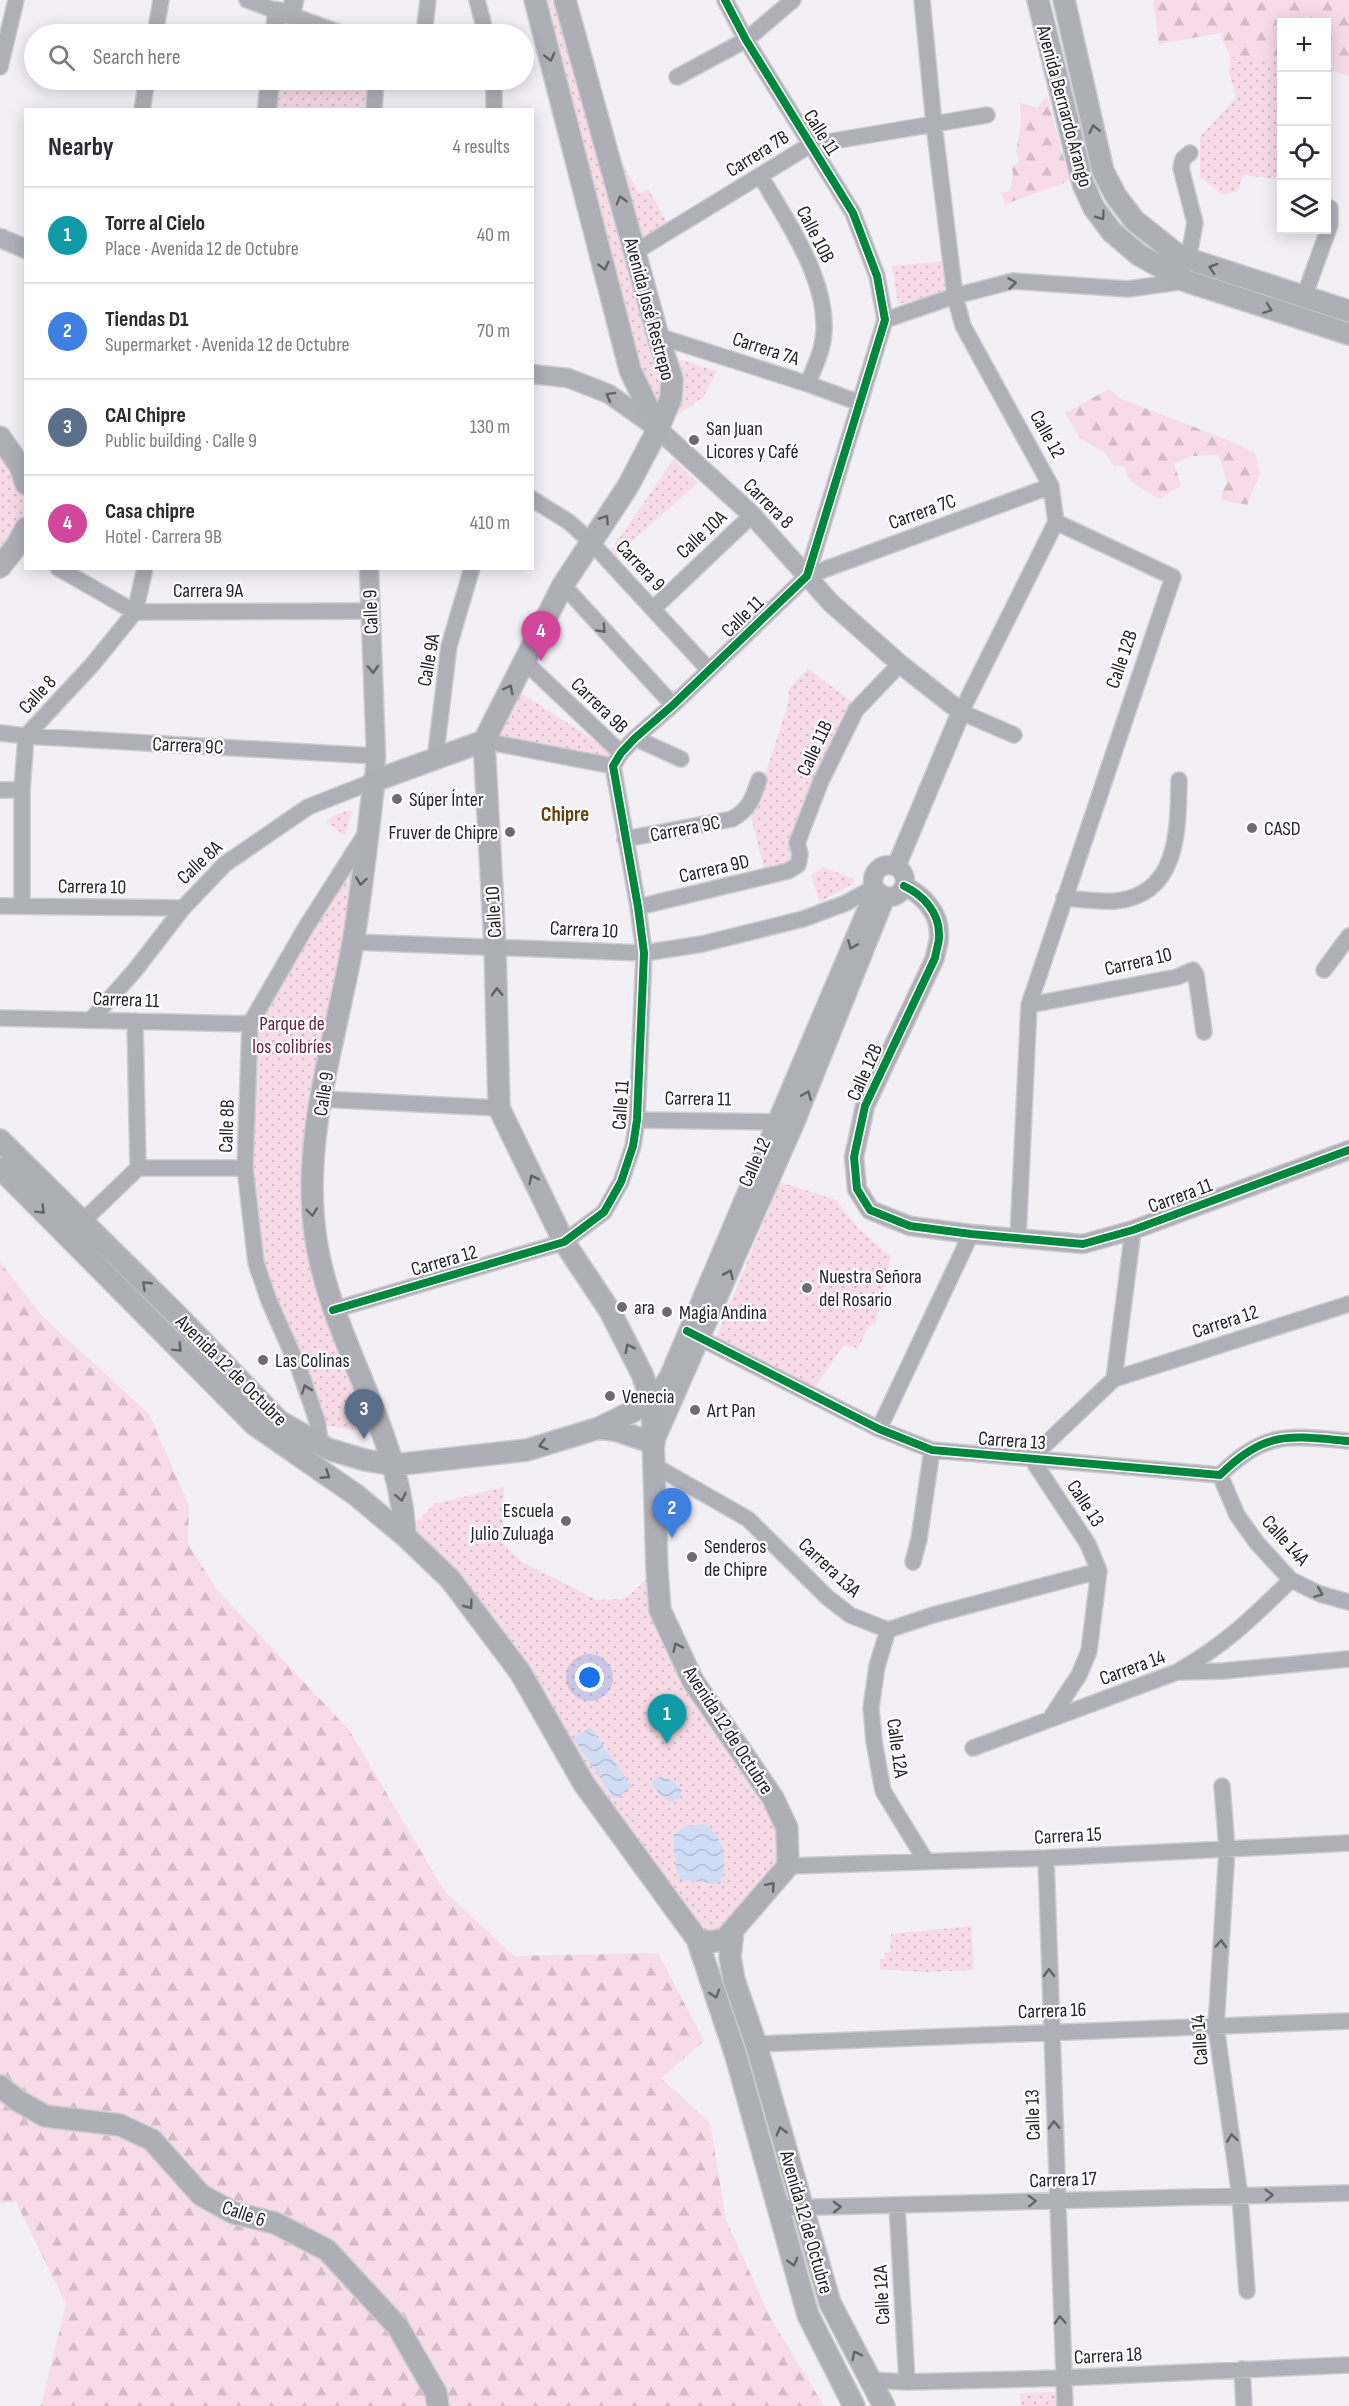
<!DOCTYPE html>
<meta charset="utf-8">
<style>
:root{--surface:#fff;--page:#f2f2f3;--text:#2b2b33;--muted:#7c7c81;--line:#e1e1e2;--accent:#b45309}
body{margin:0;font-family:"Sofia Sans Condensed",sans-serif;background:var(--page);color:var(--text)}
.controls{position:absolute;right:18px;top:18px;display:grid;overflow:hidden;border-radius:0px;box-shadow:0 3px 15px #0003}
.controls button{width:54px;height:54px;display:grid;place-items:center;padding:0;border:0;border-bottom:2px solid var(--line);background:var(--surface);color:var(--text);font:30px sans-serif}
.you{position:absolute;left:590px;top:1678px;width:21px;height:21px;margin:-15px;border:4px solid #fff;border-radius:50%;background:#1a73e8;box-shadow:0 0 0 9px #1a73e833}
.badge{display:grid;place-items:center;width:39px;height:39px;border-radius:50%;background:var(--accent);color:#fff;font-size:20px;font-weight:700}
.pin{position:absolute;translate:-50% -50px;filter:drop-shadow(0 2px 3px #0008)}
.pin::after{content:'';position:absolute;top:32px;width:21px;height:18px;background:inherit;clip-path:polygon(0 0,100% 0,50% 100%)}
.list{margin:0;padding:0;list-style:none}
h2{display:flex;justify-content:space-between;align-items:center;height:78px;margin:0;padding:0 24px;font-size:26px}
h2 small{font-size:20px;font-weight:400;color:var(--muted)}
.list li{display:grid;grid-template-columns:39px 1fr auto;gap:18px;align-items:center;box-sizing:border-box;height:96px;padding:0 24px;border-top:2px solid var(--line)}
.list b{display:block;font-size:22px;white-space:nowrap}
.list p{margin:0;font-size:20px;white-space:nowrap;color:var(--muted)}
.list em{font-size:20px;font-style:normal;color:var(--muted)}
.icon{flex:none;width:33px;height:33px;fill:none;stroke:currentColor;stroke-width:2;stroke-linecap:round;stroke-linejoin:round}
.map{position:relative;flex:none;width:1349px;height:2406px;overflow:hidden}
.search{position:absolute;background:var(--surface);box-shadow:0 3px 15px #0003;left:24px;top:24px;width:510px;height:66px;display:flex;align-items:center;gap:15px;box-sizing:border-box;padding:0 21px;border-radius:33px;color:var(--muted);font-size:22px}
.panel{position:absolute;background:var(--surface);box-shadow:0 3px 15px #0003;left:24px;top:108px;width:510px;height:462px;border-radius:0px}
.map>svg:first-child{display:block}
.grass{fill:url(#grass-dots)}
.forest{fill:url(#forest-firs)}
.water{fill:url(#water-waves)}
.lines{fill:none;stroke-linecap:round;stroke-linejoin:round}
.minor-casing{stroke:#cdcccf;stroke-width:18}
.tertiary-casing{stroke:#cdcccf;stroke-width:21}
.secondary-casing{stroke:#cdcccf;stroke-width:24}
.minor{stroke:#aeafb7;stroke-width:15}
.tertiary{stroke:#aeafb7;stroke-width:18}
.secondary{stroke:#aeaeb6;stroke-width:21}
.cycleway-casing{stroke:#fff;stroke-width:11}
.cycleway{stroke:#00873e;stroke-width:8}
.oneway{stroke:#636267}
.oneway2{stroke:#636268}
.poi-dot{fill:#6d6b6f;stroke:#fff;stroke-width:2}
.labels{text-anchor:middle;stroke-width:4.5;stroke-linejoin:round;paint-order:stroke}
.street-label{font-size:20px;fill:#252327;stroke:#fff}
.poi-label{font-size:20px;fill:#252327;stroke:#fff;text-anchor:start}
.park-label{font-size:20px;fill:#681b3e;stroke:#fff}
.neighbourhood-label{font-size:21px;font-weight:bold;fill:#674212;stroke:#fff}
</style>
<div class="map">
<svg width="1349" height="2406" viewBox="0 0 1349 2406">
<defs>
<pattern id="grass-dots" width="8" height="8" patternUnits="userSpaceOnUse" patternTransform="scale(1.5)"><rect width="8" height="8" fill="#f7dbe6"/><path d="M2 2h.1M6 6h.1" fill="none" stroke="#d4bcc5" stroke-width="1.8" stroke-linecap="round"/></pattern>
<pattern id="forest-firs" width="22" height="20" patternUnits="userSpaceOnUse" patternTransform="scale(1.5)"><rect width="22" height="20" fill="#f7dbe6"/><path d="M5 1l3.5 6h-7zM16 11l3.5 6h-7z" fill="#d4bcc5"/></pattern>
<pattern id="water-waves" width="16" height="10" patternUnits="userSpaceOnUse" patternTransform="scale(1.5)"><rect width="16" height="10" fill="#d0ddf5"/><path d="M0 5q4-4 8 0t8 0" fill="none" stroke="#b2bdd2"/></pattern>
</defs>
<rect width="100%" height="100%" fill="#f2f0f5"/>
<path class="grass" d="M545,0H557L667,405L671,357L717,371L703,397L658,429Z
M271,9L343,34H270Z
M1230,57L1281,59V166L1275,179L1244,175L1237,191L1223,195L1200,177V137L1236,98L1229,71Z
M269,80H376L374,109L268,110Z
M624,166L639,194L648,189L669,225L642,242L620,169Z
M945,261L949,294L898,304L892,266Z
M0,437L26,484L25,528L0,567Z
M674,459L698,483L616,555L611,550Z
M808,669L855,704L795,863L766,875L751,817L788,705L789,689Z
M510,686L623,759L612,768L484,741Z
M352,810L345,836L326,821L339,813Z
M368,829L310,1195L372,1433L329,1426L317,1421L269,1301L245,1168L250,1024Z
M823,867L854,879V883L820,902L811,876Z
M780,1182L836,1200L856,1226L891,1257L876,1323L868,1327L858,1348L843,1346L812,1391L714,1343Z
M504,1487L502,1543L522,1562L597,1600L623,1599L634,1591L657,1570L711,1732L728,1733L773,1798L788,1866L733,1930L697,1939L414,1525L434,1504Z
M971,1926L974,1970L924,1972L880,1969V1959H884L885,1953L890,1952L891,1934Z
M1061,2392L1062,2406H1021L1020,2393Z"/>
<path class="forest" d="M1153,0H1349V76L1327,70L1326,22H1282L1281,59L1230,57L1220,33L1159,44Z
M1047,96L1070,181L1005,204L1002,193L1010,191L1013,175L1012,167L1019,162L1016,150L1021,126L1020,103L1037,108Z
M1109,389L1121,399L1233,442L1255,453L1260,474L1247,505L1222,500V492L1227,483L1219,455L1192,456L1174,463L1181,486L1159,499L1130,481L1124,466H1114L1105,453L1080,438L1065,413Z
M0,1262L43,1317L149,1414L189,1506L188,1544L217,1590L349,1730L445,1892L514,1956L658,1953L704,2041L661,2078L710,2123L726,2220L771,2319L824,2406H41L66,2304L16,2202L0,2203Z"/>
<path class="water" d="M590,1727L632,1787L615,1799L573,1739Z
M656,1777C668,1777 674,1781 682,1790L680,1798L672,1802L661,1796L652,1784Z
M705,1824C725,1840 729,1860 720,1884L680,1880C675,1864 673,1851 674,1834L686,1826Z"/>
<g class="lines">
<defs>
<path id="minor" d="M247,0L277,11
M477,0L486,34
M922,0L934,124L955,296L963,326L1051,486L1056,522L961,712L1014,735
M291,15L343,34
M155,34L161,0
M424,34L428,0
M0,67L16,0
M677,77L746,40L793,0
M494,80V110
M142,110L147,80
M374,110L376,80
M761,177C788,223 837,292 821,349C818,361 812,372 808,384
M635,252L810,145L987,115
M1188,260L1195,223L1181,168L1183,159L1190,153
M1304,297L1330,225V208
M885,320L955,296L1013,281L1128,289L1186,281
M658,336L808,384L860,403
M532,499L569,522L590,541L709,670
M58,568L135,612L370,611
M807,576L1051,486
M563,585L673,705
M653,609L752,515
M524,661L621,753
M0,733L26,736L376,756
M635,738L681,759
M484,741L613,766
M435,760L449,646L472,568
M0,790H22
M625,839L732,819C749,810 753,798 759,780
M1064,898C1080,899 1098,902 1115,901C1179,895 1178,830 1179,780
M0,906L183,908
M22,906V790L26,736L92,665L135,612L145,568
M638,907L788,871L798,865L800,854L797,843L821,781L856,710L900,664
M353,942L644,953L702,944L803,919L846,903L875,887
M1324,970L1349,936
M1029,1005L1177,977L1193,970L1196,975L1204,1032
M0,1018L250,1024
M91,1020L136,969L183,908L225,864L308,807L374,781
M135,1021L138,1168
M320,1099L499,1108
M637,1120L787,1122
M82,1222L138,1168H245
M1018,1238L1029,1005L1173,577L1056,522
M333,1310L564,1242L604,1212L621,1182L633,1146L637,1120L644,953L638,907L613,766L621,753L635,738L673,705L807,576L885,320L877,276L853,213L746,40L725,0
M690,1333L879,1429L932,1450L1220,1475C1265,1430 1289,1436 1349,1441
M1114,1379L1349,1304
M879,1429L971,1234
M321,1446L317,1421L300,1371L269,1301L256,1263L245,1168L250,1024L306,927L366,833
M655,1466L748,1519L827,1597L850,1615L888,1630L933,1615L1099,1571
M1220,1475L1237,1515L1257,1543L1291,1580L1320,1594L1349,1602
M913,1562L919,1539L932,1450
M888,1630L877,1666L871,1708L874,1741L883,1791L926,1861
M1180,1670C1225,1645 1254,1616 1291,1580
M1050,1719L1079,1675L1089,1651L1099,1571L1088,1544L1031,1458L1114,1379L1133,1230
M973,1748L1177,1672L1223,1671L1349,1659
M1222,1786L1227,1849L1216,2027L1240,2196L1247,2291
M1046,1858L1065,2406
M788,1866L1046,1858L1349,1843
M756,2044L1349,2021
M897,2205L907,2382
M779,2208L1349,2193
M1242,2369L1244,2406
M869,2380L907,2382L1063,2378L1349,2365"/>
<path id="tertiary" d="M275,34L277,11L291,15L294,0
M267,110L270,80
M0,238L26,249
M532,374L568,378L609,394L658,429L752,515L831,603L900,664L961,712L896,867
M369,568L376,756L374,781
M873 881a16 16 0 1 1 32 0a16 16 0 1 1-32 0Z
M904,886C923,895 939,912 939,934C940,941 936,950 935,958L865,1106L854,1157L857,1189L870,1210L910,1226L971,1234L1083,1244L1133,1230L1349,1150
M652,1402L669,1376L867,909L880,893
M654,1443L795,1123L886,896"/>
<path id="secondary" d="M535,0L630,370L658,429
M565,0L658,336L672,379L671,398L658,429L628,486L563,585L484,741L495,946L499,1108L564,1242L610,1311L642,1374L652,1402L657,1570L660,1610L693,1681L773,1798L787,1828L788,1866L725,1939L710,1942L697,1939
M1038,0L1083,184L1094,208L1112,232L1139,255L1186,281L1349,334
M1064,0L1103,171L1116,196L1134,220L1179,256L1349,311
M0,437L20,466L26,484
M0,567L17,545L26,528
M0,1140L179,1317L279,1421L328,1449L365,1460L394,1465L527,1450L599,1428L652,1402
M0,1168L255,1425L356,1495L405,1536L450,1579L520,1672L584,1784L697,1939L736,2056L808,2315L854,2406
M599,1428L618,1431L654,1443
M405,1536C400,1428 329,1339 315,1233C302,1135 336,1038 353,943C362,889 368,835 374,781L484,741
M733,1930L730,1957L734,1980L756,2044L830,2303L884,2406
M0,2086L17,2100L45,2116L120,2125L152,2140L201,2195L234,2213L275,2223L327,2250L398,2327L436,2393L438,2406"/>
</defs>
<use href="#minor" class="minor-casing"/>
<use href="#tertiary" class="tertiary-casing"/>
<use href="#secondary" class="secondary-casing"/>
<use href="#minor" class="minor"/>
<use href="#tertiary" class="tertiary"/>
<use href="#secondary" class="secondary"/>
<defs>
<path id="cycleway" d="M904,886C923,895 939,912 939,934C940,941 936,950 935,958L865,1106L854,1157L857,1189L870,1210L910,1226L971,1234L1083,1244L1133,1230L1349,1150
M333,1310L564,1242L604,1212L621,1182L633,1146L637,1120L644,953L638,907L613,766L621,753L635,738L673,705L807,576L885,320L877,276L853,213L746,40L725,0
M687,1331L879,1429L932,1450L1220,1475C1265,1430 1289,1436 1349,1441"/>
</defs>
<use href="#cycleway" class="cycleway-casing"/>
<use href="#cycleway" class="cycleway"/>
</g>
<defs><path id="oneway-chevron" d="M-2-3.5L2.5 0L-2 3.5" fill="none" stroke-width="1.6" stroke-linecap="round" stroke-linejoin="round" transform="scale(1.5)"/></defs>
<g class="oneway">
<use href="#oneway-chevron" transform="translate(550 57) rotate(76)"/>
<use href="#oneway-chevron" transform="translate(1094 129) rotate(-103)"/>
<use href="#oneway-chevron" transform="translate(621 200) rotate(-106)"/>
<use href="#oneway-chevron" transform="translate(1101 216) rotate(54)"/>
<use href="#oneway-chevron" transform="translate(604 266) rotate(76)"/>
<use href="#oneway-chevron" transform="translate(1213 268) rotate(-162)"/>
<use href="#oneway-chevron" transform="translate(1268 309) rotate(19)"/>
<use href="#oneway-chevron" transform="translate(605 519) rotate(-56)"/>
<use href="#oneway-chevron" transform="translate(509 689) rotate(-63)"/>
<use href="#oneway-chevron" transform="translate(361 881) rotate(98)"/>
<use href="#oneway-chevron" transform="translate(497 992) rotate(-92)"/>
<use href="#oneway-chevron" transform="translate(533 1179) rotate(-116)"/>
<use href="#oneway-chevron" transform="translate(41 1210) rotate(45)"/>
<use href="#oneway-chevron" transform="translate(312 1212) rotate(83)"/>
<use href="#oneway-chevron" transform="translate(146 1285) rotate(-136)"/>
<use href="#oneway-chevron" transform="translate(178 1348) rotate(45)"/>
<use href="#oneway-chevron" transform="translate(629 1348) rotate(-117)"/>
<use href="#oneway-chevron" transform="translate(543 1445) rotate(164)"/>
<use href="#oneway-chevron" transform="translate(326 1475) rotate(33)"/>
<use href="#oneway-chevron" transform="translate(401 1497) rotate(79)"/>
<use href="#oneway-chevron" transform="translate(469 1605) rotate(53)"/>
<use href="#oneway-chevron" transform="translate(677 1647) rotate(-115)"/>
<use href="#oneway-chevron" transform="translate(771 1886) rotate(-49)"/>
<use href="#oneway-chevron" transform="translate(715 1994) rotate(72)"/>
<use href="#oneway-chevron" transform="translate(781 2131) rotate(-106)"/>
<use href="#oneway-chevron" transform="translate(793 2262) rotate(75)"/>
<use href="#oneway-chevron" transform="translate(856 2355) rotate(-116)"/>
</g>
<g class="oneway2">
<use href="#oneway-chevron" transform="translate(1012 283) rotate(-7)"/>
<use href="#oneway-chevron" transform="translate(610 396) rotate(-151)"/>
<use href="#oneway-chevron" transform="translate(602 629) rotate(47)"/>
<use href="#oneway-chevron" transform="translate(373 669) rotate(88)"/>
<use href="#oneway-chevron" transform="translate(852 945) rotate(113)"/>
<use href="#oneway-chevron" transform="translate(807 1095) rotate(-68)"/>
<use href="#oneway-chevron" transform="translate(729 1274) rotate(-66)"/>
<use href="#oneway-chevron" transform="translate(306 1389) rotate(-109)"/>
<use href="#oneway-chevron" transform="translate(1319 1593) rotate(21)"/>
<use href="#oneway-chevron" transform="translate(1221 1944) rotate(-87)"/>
<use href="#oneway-chevron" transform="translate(1049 1973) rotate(-91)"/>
<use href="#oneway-chevron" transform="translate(1054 2125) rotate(-92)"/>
<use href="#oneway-chevron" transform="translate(1232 2138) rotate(-98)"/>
<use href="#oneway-chevron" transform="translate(1269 2195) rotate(-2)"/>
<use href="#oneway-chevron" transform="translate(1032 2201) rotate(-2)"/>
<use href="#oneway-chevron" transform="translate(837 2207) rotate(-1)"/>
<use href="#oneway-chevron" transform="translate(1060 2320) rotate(-93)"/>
</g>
<g class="poi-dot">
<circle cx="694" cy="440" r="6"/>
<circle cx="397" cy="799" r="6"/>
<circle cx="1252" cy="828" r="6"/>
<circle cx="510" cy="832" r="6"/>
<circle cx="807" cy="1288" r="6"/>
<circle cx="622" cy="1307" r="6"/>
<circle cx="667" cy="1312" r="6"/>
<circle cx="263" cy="1360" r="6"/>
<circle cx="610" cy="1396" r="6"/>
<circle cx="695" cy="1410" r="6"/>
<circle cx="566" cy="1521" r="6"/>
<circle cx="692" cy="1557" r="6"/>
</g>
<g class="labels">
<g class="street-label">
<text transform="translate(1065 106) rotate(75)" y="7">Avenida Bernardo Arango</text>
<text transform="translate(822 132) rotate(58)" y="7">Calle 11</text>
<text transform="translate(757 153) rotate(-32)" y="7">Carrera 7B</text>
<text transform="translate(816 234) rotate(63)" y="7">Calle 10B</text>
<text transform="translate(650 309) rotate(75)" y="7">Avenida José Restrepo</text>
<text transform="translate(766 348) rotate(18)" y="7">Carrera 7A</text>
<text transform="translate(1048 434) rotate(61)" y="7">Calle 12</text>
<text transform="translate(769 503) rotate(45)" y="7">Carrera 8</text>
<text transform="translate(922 511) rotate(-20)" y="7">Carrera 7C</text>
<text transform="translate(701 534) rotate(-43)" y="7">Calle 10A</text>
<text transform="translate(641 565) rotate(47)" y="7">Carrera 9</text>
<text x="208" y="597">Carrera 9A</text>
<text transform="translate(370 612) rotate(-92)" y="7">Calle 9</text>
<text transform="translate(742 616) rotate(-44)" y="7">Calle 11</text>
<text transform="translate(1121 659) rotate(-71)" y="7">Calle 12B</text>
<text transform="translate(428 660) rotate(-80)" y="7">Calle 9A</text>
<text transform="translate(37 694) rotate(-47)" y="7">Calle 8</text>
<text transform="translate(600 705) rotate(44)" y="7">Carrera 9B</text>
<text transform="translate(188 745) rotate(3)" y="7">Carrera 9C</text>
<text transform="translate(814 748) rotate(-65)" y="7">Calle 11B</text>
<text transform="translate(685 828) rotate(-11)" y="7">Carrera 9C</text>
<text transform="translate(199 862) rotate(-43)" y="7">Calle 8A</text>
<text transform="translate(714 868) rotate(-13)" y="7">Carrera 9D</text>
<text transform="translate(92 886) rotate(1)" y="7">Carrera 10</text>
<text transform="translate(493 912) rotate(-93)" y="7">Calle 10</text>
<text transform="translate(584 929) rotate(3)" y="7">Carrera 10</text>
<text transform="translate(1138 961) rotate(-13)" y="7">Carrera 10</text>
<text transform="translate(126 999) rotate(2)" y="7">Carrera 11</text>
<text transform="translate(864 1072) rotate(-66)" y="7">Calle 12B</text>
<text transform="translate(323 1094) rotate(-81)" y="7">Calle 9</text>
<text transform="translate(698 1098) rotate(1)" y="7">Carrera 11</text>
<text transform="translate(620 1105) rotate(-86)" y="7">Calle 11</text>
<text transform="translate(226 1126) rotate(-88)" y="7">Calle 8B</text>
<text transform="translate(754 1162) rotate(-66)" y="7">Calle 12</text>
<text transform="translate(1180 1195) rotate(-20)" y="7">Carrera 11</text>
<text transform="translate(444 1260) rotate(-16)" y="7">Carrera 12</text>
<text transform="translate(1225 1321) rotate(-18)" y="7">Carrera 12</text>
<text transform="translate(232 1370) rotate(45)" y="7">Avenida 12 de Octubre</text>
<text transform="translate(1012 1440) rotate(4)" y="7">Carrera 13</text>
<text transform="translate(1086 1503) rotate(57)" y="7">Calle 13</text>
<text transform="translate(1286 1540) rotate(48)" y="7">Calle 14A</text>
<text transform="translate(830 1567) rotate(43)" y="7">Carrera 13A</text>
<text transform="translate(1132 1667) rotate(-20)" y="7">Carrera 14</text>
<text transform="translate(729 1730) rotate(57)" y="7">Avenida 12 de Octubre</text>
<text transform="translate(898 1748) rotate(82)" y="7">Calle 12A</text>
<text transform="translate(1068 1835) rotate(-3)" y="7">Carrera 15</text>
<text transform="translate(1052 2010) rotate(-2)" y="7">Carrera 16</text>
<text transform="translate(1199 2040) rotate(-94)" y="7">Calle 14</text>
<text transform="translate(1032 2115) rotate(-92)" y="7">Calle 13</text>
<text transform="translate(1063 2179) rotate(-2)" y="7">Carrera 17</text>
<text transform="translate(244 2213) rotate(19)" y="7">Calle 6</text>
<text transform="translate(807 2222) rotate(74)" y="7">Avenida 12 de Octubre</text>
<text transform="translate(881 2295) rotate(-93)" y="7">Calle 12A</text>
<text transform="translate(1108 2355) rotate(-3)" y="7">Carrera 18</text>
</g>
<g class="poi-label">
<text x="706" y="435">San Juan<tspan x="706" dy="23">Licores y Café</tspan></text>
<text x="409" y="806">Súper Ínter</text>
<text x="1264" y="835">CASD</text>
<text x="498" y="839" text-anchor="end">Fruver de Chipre</text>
<text x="819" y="1283">Nuestra Señora<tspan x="819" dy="23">del Rosario</tspan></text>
<text x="634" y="1314">ara</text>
<text x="679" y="1319">Magia Andina</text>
<text x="275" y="1367">Las Colinas</text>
<text x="622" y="1403">Venecia</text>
<text x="707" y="1417">Art Pan</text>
<text x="554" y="1517" text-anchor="end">Escuela<tspan x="554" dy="23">Julio Zuluaga</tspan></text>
<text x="704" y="1553">Senderos<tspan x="704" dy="23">de Chipre</tspan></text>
</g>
<g class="park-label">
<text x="292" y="1030">Parque de<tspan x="292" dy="23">los colibríes</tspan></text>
</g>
<g class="neighbourhood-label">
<text x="565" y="821">Chipre</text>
</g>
</g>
</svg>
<div class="controls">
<button>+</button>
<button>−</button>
<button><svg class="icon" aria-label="locate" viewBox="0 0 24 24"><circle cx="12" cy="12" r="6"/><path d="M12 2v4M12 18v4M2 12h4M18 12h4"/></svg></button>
<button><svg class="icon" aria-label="layers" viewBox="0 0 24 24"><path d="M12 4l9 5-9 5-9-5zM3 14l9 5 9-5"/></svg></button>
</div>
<div class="you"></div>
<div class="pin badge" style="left:667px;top:1744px;background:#0f9aa8">1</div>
<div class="pin badge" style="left:672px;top:1538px;background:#3f7fe0">2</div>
<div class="pin badge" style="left:364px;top:1439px;background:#5c6f8a">3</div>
<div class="pin badge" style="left:541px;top:661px;background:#d1479c">4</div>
<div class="search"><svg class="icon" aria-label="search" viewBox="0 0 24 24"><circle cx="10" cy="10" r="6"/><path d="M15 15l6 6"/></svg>Search here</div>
<section class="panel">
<h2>Nearby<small>4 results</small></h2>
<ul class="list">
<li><span class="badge" style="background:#0f9aa8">1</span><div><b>Torre al Cielo</b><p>Place · Avenida 12 de Octubre</p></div><em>40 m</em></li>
<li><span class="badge" style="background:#3f7fe0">2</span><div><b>Tiendas D1</b><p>Supermarket · Avenida 12 de Octubre</p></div><em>70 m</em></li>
<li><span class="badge" style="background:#5c6f8a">3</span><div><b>CAI Chipre</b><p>Public building · Calle 9</p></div><em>130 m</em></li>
<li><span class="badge" style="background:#d1479c">4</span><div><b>Casa chipre</b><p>Hotel · Carrera 9B</p></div><em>410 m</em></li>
</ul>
</section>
</div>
